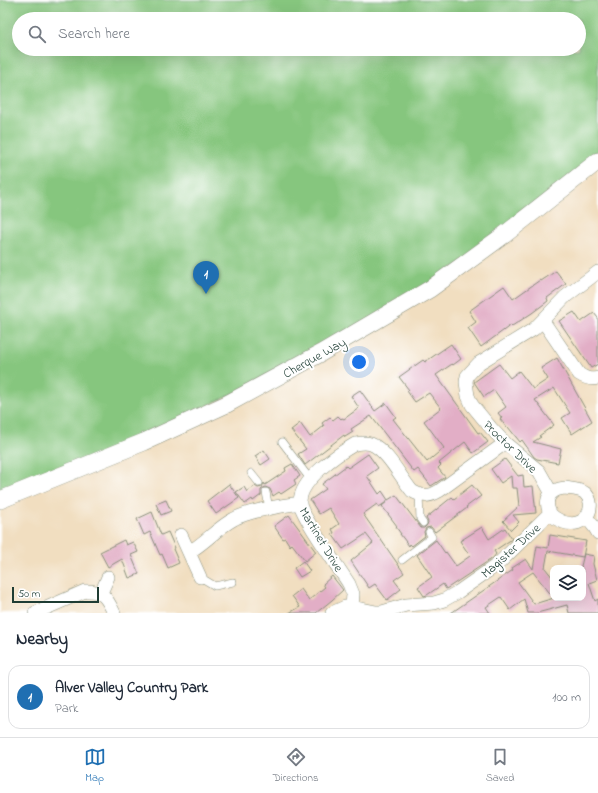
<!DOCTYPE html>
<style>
:root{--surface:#fff;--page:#f6f6f7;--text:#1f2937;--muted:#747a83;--line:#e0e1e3;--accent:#1f6fb2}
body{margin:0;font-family:"Indie Flower",sans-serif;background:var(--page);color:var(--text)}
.controls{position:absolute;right:12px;bottom:12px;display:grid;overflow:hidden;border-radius:8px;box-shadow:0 4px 16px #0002}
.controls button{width:36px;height:36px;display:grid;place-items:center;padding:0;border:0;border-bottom:1px solid var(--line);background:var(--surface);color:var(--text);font:20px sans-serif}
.scale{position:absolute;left:12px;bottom:10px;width:87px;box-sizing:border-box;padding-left:4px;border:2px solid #1f3d34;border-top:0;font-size:11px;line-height:14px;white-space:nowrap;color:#1f3d34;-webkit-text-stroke:3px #fff;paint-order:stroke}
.you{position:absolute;left:359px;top:362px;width:14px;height:14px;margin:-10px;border:3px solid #fff;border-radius:50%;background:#1a73e8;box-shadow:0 0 0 6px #1a73e833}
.badge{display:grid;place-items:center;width:26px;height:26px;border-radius:50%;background:var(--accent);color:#fff;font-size:13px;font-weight:700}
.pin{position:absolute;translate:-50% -33px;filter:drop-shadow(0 1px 2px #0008)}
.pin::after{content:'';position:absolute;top:21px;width:14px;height:12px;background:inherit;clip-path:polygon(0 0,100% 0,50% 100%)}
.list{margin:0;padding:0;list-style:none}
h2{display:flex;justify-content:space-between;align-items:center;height:52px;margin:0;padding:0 16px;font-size:17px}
h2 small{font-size:13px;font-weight:400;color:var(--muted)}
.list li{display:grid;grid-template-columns:26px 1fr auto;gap:12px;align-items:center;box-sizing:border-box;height:64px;margin:0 8px 8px;padding:0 8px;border:1px solid var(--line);border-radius:12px}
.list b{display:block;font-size:15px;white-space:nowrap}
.list p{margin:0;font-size:13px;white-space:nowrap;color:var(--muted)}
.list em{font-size:13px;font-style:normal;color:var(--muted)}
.icon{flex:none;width:22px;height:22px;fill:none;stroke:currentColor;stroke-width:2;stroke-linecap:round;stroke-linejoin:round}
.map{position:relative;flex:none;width:598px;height:613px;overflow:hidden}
.search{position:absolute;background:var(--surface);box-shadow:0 4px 16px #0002;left:12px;right:12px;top:12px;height:44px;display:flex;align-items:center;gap:10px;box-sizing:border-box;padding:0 14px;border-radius:22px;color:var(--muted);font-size:15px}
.sheet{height:124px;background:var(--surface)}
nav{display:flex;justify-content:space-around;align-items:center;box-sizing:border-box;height:56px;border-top:1px solid var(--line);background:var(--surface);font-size:11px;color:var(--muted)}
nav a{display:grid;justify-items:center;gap:2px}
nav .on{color:var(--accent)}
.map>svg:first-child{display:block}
.green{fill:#86c67e;stroke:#528259;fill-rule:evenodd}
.building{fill:#e2aec6}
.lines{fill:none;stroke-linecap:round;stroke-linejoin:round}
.service-casing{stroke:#888e7a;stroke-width:8}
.minor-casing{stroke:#888e7a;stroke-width:14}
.tertiary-casing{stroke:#888e7a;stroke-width:18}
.service{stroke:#fff;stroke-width:7}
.minor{stroke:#fff;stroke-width:13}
.tertiary{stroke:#fff;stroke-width:17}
.labels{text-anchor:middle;stroke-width:4;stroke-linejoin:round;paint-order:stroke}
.street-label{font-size:13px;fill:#1f3d34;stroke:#fff}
</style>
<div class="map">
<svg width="598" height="613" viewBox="0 0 598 613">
<rect width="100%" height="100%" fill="#fff"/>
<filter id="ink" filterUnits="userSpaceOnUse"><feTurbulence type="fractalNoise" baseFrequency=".025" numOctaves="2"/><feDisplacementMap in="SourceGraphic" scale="8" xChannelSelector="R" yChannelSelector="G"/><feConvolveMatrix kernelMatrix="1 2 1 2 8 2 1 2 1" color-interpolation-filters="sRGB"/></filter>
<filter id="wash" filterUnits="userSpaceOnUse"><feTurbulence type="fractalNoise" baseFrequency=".012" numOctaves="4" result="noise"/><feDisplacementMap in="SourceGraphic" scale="16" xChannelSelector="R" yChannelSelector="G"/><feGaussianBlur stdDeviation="0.9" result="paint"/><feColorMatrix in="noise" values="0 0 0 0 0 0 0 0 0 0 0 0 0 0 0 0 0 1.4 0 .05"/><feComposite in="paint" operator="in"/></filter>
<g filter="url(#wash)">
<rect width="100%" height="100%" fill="#f1dec0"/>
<path class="green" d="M0,0H598V152L504,235L321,353L0,502ZM19,19H579V49H19Z"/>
<g id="blocks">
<path class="building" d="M556,271L566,284L547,298L548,301L532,313L512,326L511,325L481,347L468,328L476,322L469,311L504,286L513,299L540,280L541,281Z
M574,312L581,322L594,313L598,318V364L591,368L559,321Z
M451,344L461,359L453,365L452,364L436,375L478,433L480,432L488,442L473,453L465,442L439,463L441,465L438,468L445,477L431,486L418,469L414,472L371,416L351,429L353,432L345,437L344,435L305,465L298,454L306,449L291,430L300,423L310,437L324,426L322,423L330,417L333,420L338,416L341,419L342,418L344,419L359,408L351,396L360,390L375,411L386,403L396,417L393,419L427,462L444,448L424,421L441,408L429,393L415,402L407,391L409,390L399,377L423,360L425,362Z
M557,358L592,421L572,434L562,418L570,413L554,388L535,400L554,425L539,436L541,437L533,442L561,449L558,463L537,459L534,457L522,440L520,442L508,427L507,428L500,419L502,418L498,413L506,407L494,390L484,397L474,382L499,364L510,378L519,371L533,389L548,379L541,368Z
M264,450L270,459L261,465L255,456Z
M368,454L378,468L367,476L379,494L382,491L388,500L396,495L421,528H424L427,525L428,522L426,518L452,497L454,499L472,485L481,496L466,507L467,508L435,532L431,527L426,528L424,532L425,536L412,546L410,544L409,546L400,534H401L396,527L397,526L382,506L388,501L379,507L377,504L363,514L404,573L394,580L401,589L387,600L375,584L369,588L351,561L373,543L366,534L343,549L332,534L334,533L332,529L339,524L329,508L319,514L310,500L326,489L322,484L346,466L348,468Z
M505,459L518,476L523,475L524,487L533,486L536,513L513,515L519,522L511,530L503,521L519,506L517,488H512L511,476L501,483L491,469Z
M292,464L300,476L294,480L296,484L281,494L279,492L273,496L270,489L265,487L261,490V495L253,501L252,499L245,504L236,492L244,487L247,492L255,486L258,488L262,487L264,483L265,485L286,471L285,468Z
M229,484L239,498L216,514L207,501Z
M166,500L171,511L161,515L156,504Z
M152,512L161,535L168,532L175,548L173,549L179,563L168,568L162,554L160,555L150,532L144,535L137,519Z
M289,515L316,552L305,561L292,544L290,546L285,538L283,539L274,526Z
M482,527L489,539L505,528L512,539L494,551L496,554L493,558L446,589L443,584L427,595L424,596L418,587L432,577L417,555L436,540L445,553L446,552L456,566L470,556L460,541Z
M550,535L586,541L583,557L548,551L545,568L553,578V597L533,572L518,582L534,604L554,598H583V571L581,566L584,554L594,556L593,564L597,580L589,583L595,601L598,599V613H569L567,605L537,613H528L524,599L510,610L501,597L486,607L490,613H451L513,570L512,568L526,559L533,569L537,546L548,548Z
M124,540L126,545L133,542L138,552L131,555L139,574L129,578L122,559L108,567L100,552Z
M303,561L310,571L300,577L294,568Z
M332,576L343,590L332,600L316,613H289L300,607L292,596L301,589L309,600L325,587L323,584Z"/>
</g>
</g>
<g filter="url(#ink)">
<use href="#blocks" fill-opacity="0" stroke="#888e7a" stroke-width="1"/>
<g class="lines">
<defs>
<path id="service" d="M282,442L310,479
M251,473L259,483
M266,492L269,509
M419,495L420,519L423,523
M402,560L432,537L429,532
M200,577L215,586L233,582"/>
<path id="minor" d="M543,321L579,374C585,378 590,380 598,378
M565,488C571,489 580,489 585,493C598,505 586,530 563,522C558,520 551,516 549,511C544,497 552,489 565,488Z
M551,492L539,471L505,443L491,428L472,405L468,396L466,382L467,376L479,363L534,329L565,297L598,272
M587,518L595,528L598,533
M181,535L200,577
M189,552C205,543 217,528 234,519C250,510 281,506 300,503
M101,593L108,577
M352,607L353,594L349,584C341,571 300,514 300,503C299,480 338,454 355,444C360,443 366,442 371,444C387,450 401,478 412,491C422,497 429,497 439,491L505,443
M35,613L85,591C103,590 107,598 114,613
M332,613L345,607H352L376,612H382L406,605L434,603L444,600L458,592L498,564L550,513"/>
<path id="tertiary" d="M0,500L144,442L227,404L321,353L430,289L504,235L598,161"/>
</defs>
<use href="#service" class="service-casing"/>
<use href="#minor" class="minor-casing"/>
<use href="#tertiary" class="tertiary-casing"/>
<use href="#service" class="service"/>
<use href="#minor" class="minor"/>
<use href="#tertiary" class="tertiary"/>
</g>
</g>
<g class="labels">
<g class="street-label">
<text transform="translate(314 357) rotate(-29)" y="5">Cherque Way</text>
<text transform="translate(511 446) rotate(44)" y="5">Proctor Drive</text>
<text transform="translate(322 539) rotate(59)" y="5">Martinet Drive</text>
<text transform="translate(510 550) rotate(-42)" y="5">Magister Drive</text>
</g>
</g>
</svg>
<div class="controls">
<button><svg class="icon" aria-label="layers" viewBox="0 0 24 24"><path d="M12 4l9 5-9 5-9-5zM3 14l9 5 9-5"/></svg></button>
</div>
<div class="scale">50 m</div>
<div class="you"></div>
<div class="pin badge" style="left:206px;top:294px">1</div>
<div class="search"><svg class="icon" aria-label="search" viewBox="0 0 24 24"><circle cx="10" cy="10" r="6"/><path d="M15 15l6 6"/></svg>Search here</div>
</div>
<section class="sheet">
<h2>Nearby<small></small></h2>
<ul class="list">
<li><span class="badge">1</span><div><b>Alver Valley Country Park</b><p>Park</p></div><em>100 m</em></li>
</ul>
</section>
<nav>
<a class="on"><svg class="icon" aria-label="map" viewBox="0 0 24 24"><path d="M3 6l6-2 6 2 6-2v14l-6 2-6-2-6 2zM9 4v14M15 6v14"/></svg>Map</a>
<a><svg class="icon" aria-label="directions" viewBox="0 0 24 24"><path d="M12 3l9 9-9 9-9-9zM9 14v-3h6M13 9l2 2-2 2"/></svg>Directions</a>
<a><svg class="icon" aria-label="saved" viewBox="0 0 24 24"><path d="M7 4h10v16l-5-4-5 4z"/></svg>Saved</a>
</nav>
